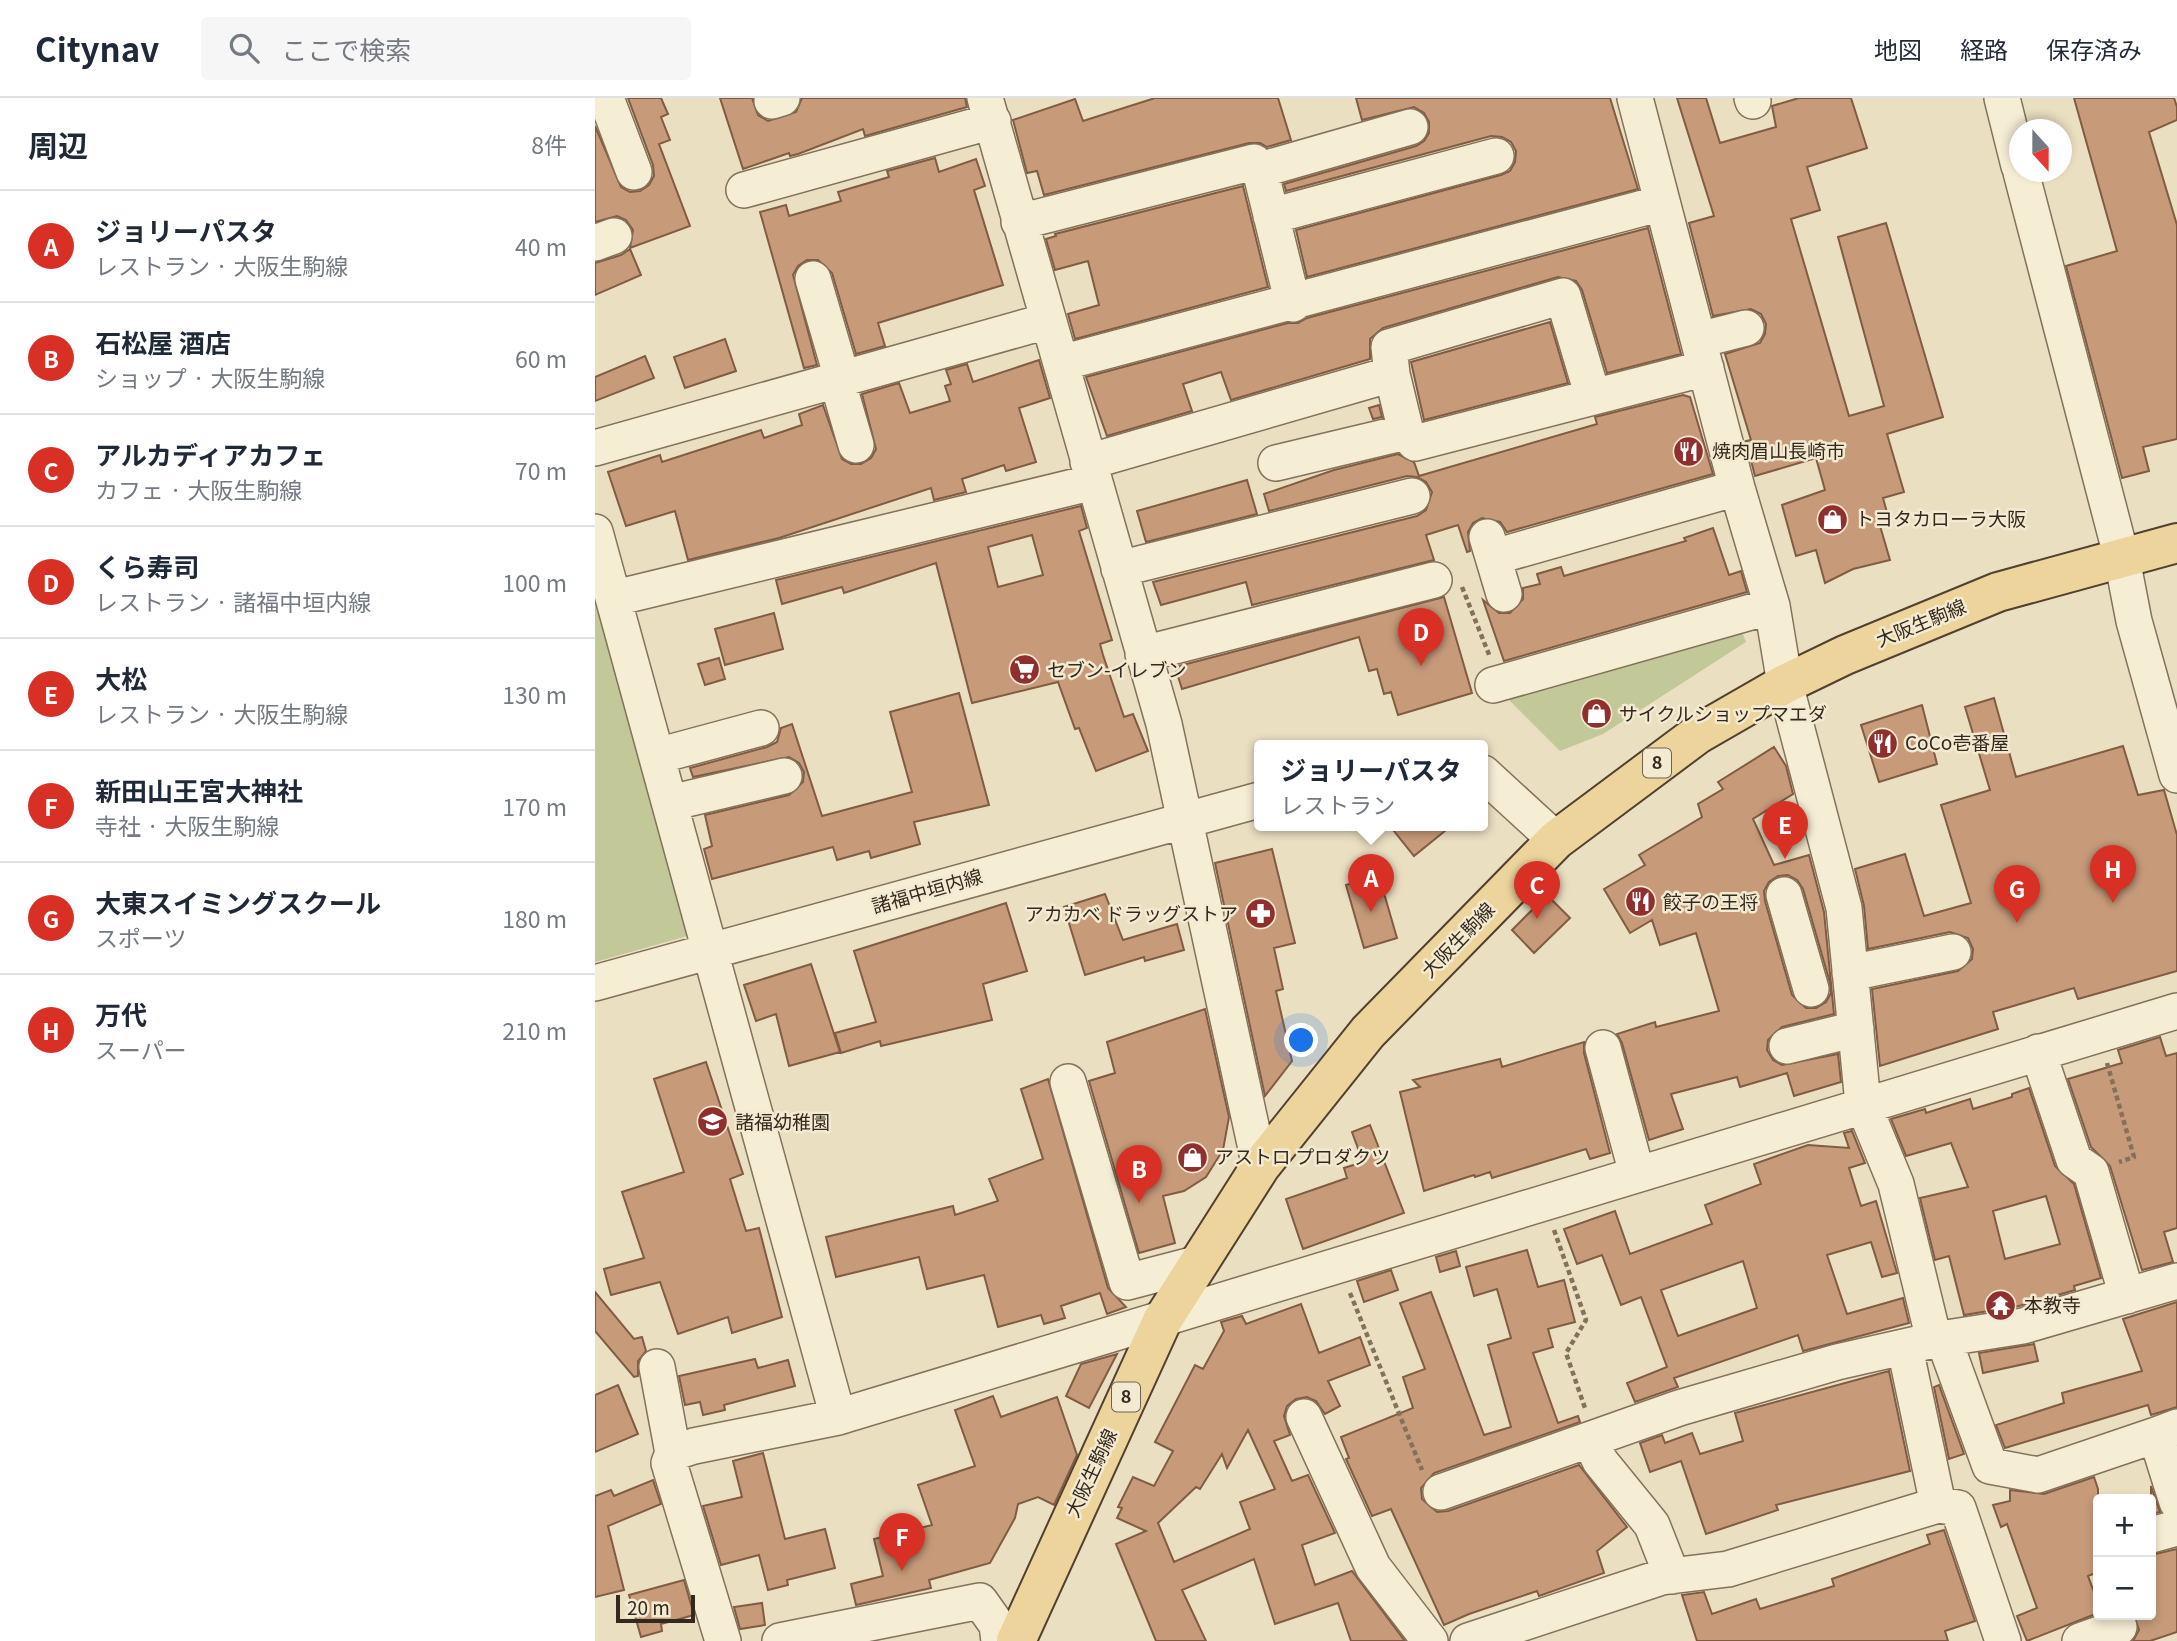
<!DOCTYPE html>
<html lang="ja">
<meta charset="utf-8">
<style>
:root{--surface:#fff;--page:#f6f6f7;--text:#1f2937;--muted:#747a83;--line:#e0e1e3;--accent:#d93025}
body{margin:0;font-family:Georgia,"Noto Sans JP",serif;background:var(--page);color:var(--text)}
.controls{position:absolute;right:21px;bottom:21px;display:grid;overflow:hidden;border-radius:7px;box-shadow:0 4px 10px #0003}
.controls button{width:63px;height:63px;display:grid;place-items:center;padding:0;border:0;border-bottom:2px solid var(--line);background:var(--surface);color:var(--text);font:35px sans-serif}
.compass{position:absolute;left:1414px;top:21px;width:63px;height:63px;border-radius:50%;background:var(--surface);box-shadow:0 4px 10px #0003;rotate:159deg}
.scale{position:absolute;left:21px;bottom:18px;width:79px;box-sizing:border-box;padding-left:7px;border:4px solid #34291e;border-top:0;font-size:19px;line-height:24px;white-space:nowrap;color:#34291e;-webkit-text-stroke:5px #f3ead1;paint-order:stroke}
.you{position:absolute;left:707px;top:943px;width:24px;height:24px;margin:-18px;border:5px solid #fff;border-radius:50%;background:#1a73e8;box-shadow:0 0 0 10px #1a73e833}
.badge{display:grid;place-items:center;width:46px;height:46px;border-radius:50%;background:var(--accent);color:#fff;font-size:23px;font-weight:700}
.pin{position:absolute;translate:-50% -58px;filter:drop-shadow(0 2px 4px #0008)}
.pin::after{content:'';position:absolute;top:37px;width:24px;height:21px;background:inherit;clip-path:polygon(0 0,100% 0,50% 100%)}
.popup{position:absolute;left:659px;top:642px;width:234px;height:91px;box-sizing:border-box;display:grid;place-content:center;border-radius:7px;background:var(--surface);filter:drop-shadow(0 2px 5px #0005);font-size:23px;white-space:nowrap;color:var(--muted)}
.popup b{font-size:26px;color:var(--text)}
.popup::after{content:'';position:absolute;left:50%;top:100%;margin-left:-14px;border:14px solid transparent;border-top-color:var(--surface)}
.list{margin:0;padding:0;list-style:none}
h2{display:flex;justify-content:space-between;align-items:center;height:91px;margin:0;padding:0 28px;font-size:30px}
h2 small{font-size:23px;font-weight:400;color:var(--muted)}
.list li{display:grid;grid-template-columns:46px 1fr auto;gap:21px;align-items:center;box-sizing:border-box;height:112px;padding:0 28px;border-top:2px solid var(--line)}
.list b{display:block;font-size:26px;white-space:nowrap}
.list p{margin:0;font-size:23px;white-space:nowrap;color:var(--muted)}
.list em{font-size:23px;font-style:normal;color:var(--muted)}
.icon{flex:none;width:38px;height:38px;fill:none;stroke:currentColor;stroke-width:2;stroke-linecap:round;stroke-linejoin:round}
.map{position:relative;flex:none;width:1582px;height:1543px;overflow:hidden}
header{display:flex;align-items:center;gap:42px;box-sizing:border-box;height:98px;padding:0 35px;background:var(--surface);border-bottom:2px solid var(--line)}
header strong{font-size:33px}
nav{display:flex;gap:38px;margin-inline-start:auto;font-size:24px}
.search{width:490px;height:63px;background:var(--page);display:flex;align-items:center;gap:18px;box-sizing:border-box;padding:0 24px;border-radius:7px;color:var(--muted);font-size:26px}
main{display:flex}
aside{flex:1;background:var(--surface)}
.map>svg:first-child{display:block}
.green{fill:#c2c897}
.building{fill:#c79b7a;stroke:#815c42;stroke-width:2;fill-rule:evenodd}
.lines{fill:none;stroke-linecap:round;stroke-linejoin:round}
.minor-casing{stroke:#83715b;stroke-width:38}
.major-casing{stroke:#513f2f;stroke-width:42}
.path{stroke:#83715b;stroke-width:4.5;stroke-dasharray:5 3.5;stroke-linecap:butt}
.minor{stroke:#f6edd5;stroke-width:35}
.major{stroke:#ecd49c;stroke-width:38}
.labels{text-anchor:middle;stroke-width:5;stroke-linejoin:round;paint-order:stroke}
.shield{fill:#f3ead1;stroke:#6d6354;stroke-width:2}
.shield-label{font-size:18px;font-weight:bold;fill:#34291e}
.poi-label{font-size:19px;fill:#34291e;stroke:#f3ead1;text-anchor:start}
.street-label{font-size:19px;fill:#34291e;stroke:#f3ead1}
</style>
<header>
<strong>Citynav</strong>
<div class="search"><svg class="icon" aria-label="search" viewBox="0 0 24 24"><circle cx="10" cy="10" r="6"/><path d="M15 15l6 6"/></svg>ここで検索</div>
<nav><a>地図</a><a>経路</a><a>保存済み</a></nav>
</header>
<main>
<aside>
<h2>周辺<small>8件</small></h2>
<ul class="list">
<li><span class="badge">A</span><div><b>ジョリーパスタ</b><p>レストラン · 大阪生駒線</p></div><em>40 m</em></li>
<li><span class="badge">B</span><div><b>石松屋 酒店</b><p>ショップ · 大阪生駒線</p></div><em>60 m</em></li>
<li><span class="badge">C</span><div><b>アルカディアカフェ</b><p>カフェ · 大阪生駒線</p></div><em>70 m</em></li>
<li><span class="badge">D</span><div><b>くら寿司</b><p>レストラン · 諸福中垣内線</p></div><em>100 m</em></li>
<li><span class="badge">E</span><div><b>大松</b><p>レストラン · 大阪生駒線</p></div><em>130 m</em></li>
<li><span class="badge">F</span><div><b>新田山王宮大神社</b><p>寺社 · 大阪生駒線</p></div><em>170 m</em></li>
<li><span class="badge">G</span><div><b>大東スイミングスクール</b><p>スポーツ</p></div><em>180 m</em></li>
<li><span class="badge">H</span><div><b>万代</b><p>スーパー</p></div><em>210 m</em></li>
</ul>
</aside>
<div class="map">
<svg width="1582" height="1543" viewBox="0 0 1582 1543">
<rect width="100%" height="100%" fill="#ebdfc2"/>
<path class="green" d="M0,497L96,837L0,864Z
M1144,526L1151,544L1008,636L965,653L915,603L914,594Z"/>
<path class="building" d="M33,0H66L73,16L66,19L75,42L64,46L95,128L35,150L38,132L31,122L22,118L0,124V28L26,89L35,94L45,93L54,87L59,78L58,67Z
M125,0H157L163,17L173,23L201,14L207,0H370L372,9L270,38L268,31L203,56L195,58L194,55L148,71Z
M560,0H683L696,42L672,49L665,45H654L449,97L442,73L432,75L418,22L480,1L488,23Z
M761,0H1015L1043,91L712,179L701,132L906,77L915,73L920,64L921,53L916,44L907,39L896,38L691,93L689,86L821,48L829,43L834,35V24L829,15L819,9L767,22Z
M1082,0H1111L1125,45L1181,29L1177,8L1204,0H1256L1272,50L1212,69L1225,112L1196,121L1254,318L1289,308L1243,139L1291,125L1348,319L1292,336L1309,394L1288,400L1293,418L1283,421L1295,462L1258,471L1230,485L1221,452L1201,458L1187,407L1230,392L1221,360L1160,378L1151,343L1156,342L1130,256L1165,245L1170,236L1171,226L1166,216L1156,211L1118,218L1094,125L1119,118Z
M1479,0H1579L1582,9V22L1554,34L1582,127V341L1548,349L1554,373L1527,380L1471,168L1522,153Z
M340,60L344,74L381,61L390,88L379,92L408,187L283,225L290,248L261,256L237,175L223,162H212L203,168L198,177L222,267L209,270L165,114L191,107L194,118L246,103L243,94L294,79L292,73Z
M648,88L673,189L480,241L473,216L504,207L493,163L460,172L451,141L461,138L460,136Z
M1053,130L1086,256L1012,275L987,192L981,183L963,179L788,230L775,241V261L636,302L626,274L588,286L597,313L512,338L491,279L693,225H703L712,220Z
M35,151L46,177L0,197V165L26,157Z
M955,224L973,285L829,322L816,264Z
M130,241L141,273L90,290L79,259Z
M50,258L59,280L0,303V279Z
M444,262L455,300L424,310L441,364L411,373L409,367L367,381L371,394L339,402L336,390L184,440L93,462L80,413L31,428L13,374L65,357L67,364L166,332L169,340L207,327L204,316L228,307L247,361L256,366H266L276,360L281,351L267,296L304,285L315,315L355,303L350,288L356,286L351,272L372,266L378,284Z
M1088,297L1095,299L1118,376L912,434L905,424L887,420L878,425L873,434L875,453L872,454L863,427L831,437L839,462L657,507L651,484L566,507L558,484L822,418L831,412L837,394L831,384L822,379L812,378L674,413L669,396L739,372L803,356L819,364L824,378L1002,326L1000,319Z
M784,307L787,319L778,321L774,310Z
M652,382L662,416L551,444L542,413Z
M486,408L492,430L484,433L517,542L505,546L508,557L529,619L538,616L553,653L501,673L484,630L480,631L463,584L377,605L341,465L249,495L247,489L187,506L181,482ZM437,437L448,477L403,489L393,449Z
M1118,430L1134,477L1146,473L1152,494L909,563L888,502L904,515H915L928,501V490L945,486L942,476L966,469L969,478L1091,443L1089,440Z
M849,499L877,595L803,617L796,594L789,596L782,571L774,573L764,539L587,591L580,569Z
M179,515L188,551L130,567L120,531Z
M124,560L130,581L110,587L103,566Z
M364,595L394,707L319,724L325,746L276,760L274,753L242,762L238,749L117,781L109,751L117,748L110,717L194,697L208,684L209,674L204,665L194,659L98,679L95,670L172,649L182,644L186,630L197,626L227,718L317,694L295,614Z
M1399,600L1421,679L1528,648L1543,697L1569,692L1582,737V873L1483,901L1479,890L1398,914L1403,931L1285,968L1277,891L1363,873L1377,861L1378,851L1373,840L1355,834L1273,851L1269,808L1260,771L1310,756L1329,818L1376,805L1346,707L1395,692L1370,609Z
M1327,607L1342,666L1284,684L1266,627Z
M1179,649L1191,668L1198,696L1158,721L1179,767L1214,757L1229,814L1239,916L1187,929L1173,942L1172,952L1178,962L1187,967L1243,956L1246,984L1199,998L1192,975L1145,989L1142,979L1076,996L1088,1031L1054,1042L1027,945L1022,936L1060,924L1061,929L1124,913L1101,835L1065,847L1057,822L1035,835L1009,791L1050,767L1044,757L1107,719L1103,706L1128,691L1123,684ZM1193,777L1202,782L1208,791L1235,885L1236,895L1231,904L1221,910H1211L1197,897L1170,803L1169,793L1174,784L1183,778Z
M795,728H856L819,758Z
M677,751L700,845L679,850L688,891L681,893L697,963L670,998L620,765Z
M784,778L802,840L769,850L751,787Z
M510,796L528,842L582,826L589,852L550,863L549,859L490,877L469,809Z
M952,797L975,820L939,855L917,832Z
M411,805L432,873L388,886L397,922L286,948L285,943L246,955L240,935L281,924L259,853Z
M216,866L245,954L194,968L181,916L161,923L149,887Z
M610,911L634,1019L628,1052L611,1079L589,1093L568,1098L580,1145L544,1155L494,983L520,975L512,944Z
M1565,939L1571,958L1582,955V1130L1569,1134L1578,1164L1547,1172L1515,1068L1496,1049L1473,981L1527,965L1523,952Z
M989,944V955L1015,1055L995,1061L991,1051L897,1080L895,1074L880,1079L879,1077L829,1093L805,994L825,989L818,982L905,961L907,969Z
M111,964L148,1076L135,1081L151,1133L164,1130L187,1219L137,1235L133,1219L83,1236L65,1184L16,1197L9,1171L49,1160L27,1094L89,1074L59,981Z
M453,981L513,1190L531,1209L512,1216L505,1195L466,1208L470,1220L449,1226L446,1217L403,1229L389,1177L332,1191L324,1159L241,1179L231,1139L358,1108L360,1117L403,1103L394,1081L448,1061L426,991Z
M1434,990L1460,1068L1479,1086L1506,1180L1479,1188L1480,1192L1424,1208L1369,1217L1354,1158L1340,1162L1325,1100L1373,1089L1356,1045L1311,1058L1296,1021L1330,1011L1331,1015L1375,1001L1378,1011L1417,999V996ZM1451,1098L1465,1146L1410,1161L1398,1113Z
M775,1027L809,1115L708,1151L691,1101L752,1080L749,1070L768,1064L757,1034Z
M1257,1033L1270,1065L1254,1070L1266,1108L1281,1103L1302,1175L1287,1179L1276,1144L1232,1157L1252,1216L1308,1200L1314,1225L1208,1253L1203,1237L1079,1280L1083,1289L1040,1304L1032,1285L1072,1269L1046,1199L1026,1207L1007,1157L982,1166L969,1131L1020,1113L1035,1156L1117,1126L1110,1107L1166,1086L1159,1066L1213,1047L1254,1050L1249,1035ZM1148,1163L1162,1210L1083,1238L1066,1192Z
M932,1152L943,1189L969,1182L980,1224L953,1231L958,1249L938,1255L963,1325L983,1318L985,1324L839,1375L826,1390L827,1401L842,1414L853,1413L984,1367L1032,1429L1002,1453L1009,1475L944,1498L942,1493L874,1516L849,1527L796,1411L777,1418L751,1361L754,1360L746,1339L818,1310L808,1279L830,1271L805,1205L836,1194L889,1337L916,1329L893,1247L916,1240L902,1191L879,1198L871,1169Z
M861,1153L865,1168L845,1174L841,1159Z
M796,1172L803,1192L769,1204L762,1183Z
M0,1194L39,1241L47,1239L51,1253L43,1263V1278L39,1279L0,1233Z
M1582,1204V1309L1556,1317L1553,1307L1410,1350L1401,1327L1469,1305L1467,1295L1547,1273L1528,1221Z
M706,1206L724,1255L765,1239L775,1267L733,1283L745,1308L730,1316L721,1303L712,1299L701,1301L692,1308L689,1318L695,1337L679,1343L697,1383L713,1377L740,1435L707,1447L720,1487L757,1473L810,1543H756L743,1505L680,1526L659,1461L587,1492L611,1543H561L521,1446L551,1433L522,1420L527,1410L523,1409L538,1379L559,1388L578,1353L560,1344L600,1267L608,1271L629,1233L626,1224L647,1218L651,1226ZM653,1332L680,1391L645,1404L655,1431L579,1464L563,1425L601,1389L605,1391L627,1356L632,1370Z
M1439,1246L1443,1263L1388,1275L1384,1255Z
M522,1256L494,1310L471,1298L486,1266Z
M160,1261L163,1270L193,1262L200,1288L129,1307L130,1312L108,1317L105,1304L90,1307L84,1278Z
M1294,1273L1315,1373L1181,1407L1183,1412L1111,1436L1086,1363L1055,1374L1045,1345L1067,1337L1070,1345L1097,1335L1105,1356L1148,1343L1140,1315Z
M23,1287L43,1336L0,1354V1297Z
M1344,1287L1369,1356L1354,1361L1339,1289Z
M398,1298L406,1319L462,1299L482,1357L459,1407L443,1399L423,1406L420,1420L395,1465L334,1482L336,1490L261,1507L256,1486L288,1478L279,1441L337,1427L323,1387L380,1368L360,1312Z
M168,1355L190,1441L230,1431L240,1470L192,1482L193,1487L173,1492L164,1457L126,1467L108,1408L147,1399L138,1363Z
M1499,1379L1503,1391V1474L1493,1478L1503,1505V1515L1432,1543L1422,1518L1442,1510L1412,1426L1406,1429L1398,1407L1415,1403V1392L1449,1396Z
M58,1382L66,1406L13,1428L29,1492L0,1499V1398L16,1392L19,1398Z
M1556,1388L1565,1414L1556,1416Z
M1349,1432L1380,1523L1350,1533L1353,1543H1102L1087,1497L1109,1494L1117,1516L1161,1501L1165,1511L1239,1488L1237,1481L1335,1446L1332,1437Z
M1582,1451V1534L1555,1543H1538L1544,1532L1539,1517H1556V1457Z
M89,1482L99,1517L66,1526L67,1533L46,1539L34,1497Z
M167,1505L170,1527L145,1531L139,1509Z"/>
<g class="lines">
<defs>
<path id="minor" d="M11,0L39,74
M390,0L569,626L665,1069
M1040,0L1142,390L1177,508L1190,586L1249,810L1268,1006L1301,1086L1339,1242
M1157,0L1158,3
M1407,0L1424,68
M177,3L187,0
M665,72L815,29
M1426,74L1527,461L1539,523L1582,677
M149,92L398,23
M676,118L901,58
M424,124L659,64L665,72L698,206
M0,145L19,138
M218,181L247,280
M1104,242L1151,230
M466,265L1067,105
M797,276L794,249L968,198L998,299
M242,282L261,347
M811,334L820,345L1111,270
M0,350L452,223
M493,364L797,276L811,334L681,365
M0,434L243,1319
M892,439L909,496
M899,459L1142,390
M524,471L817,398
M20,500L499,384
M548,556L839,482
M898,587L1177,508
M62,658L166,630
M888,675L961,742
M75,705L189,678
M1189,797L1216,891
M1255,875L1358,854
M0,885L664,702
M1192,948L1261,931
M1008,950L1042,1076
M1443,954L1479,1062L1496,1074L1532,1198
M473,984L532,1184L605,1165
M1349,1242L1395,1368L1443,1377L1561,1337
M1310,1250L1343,1407
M62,1269L78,1355
M709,1319L778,1469L835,1543
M1582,1329L1561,1337L1582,1404
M995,1342L1005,1363L1057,1427L1077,1478
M846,1394L1084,1310L1242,1264L1339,1242L1428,1228L1582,1183
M1556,1437L1582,1430
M128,1543L74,1365L78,1355L99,1348L243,1319L1582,913
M185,1543L385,1503L402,1527L404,1543
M873,1543L1067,1479L1133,1471L1343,1407L1363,1410L1408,1543
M1485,1543L1524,1529"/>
<path id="major" d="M421,1543L567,1223L665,1069L773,934L961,742L1103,636L1190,586L1250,557L1403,494L1582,445"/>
</defs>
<use href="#minor" class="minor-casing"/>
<use href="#major" class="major-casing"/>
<path class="path" d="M867,489L895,559
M1512,965L1539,1059L1524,1064
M959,1132L991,1222L971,1255L991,1313
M755,1195L827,1372"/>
<use href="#minor" class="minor"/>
<use href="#major" class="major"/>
</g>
<defs>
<symbol id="restaurant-disc" viewBox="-11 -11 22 22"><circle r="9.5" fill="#8f2f2e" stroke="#f3ead1"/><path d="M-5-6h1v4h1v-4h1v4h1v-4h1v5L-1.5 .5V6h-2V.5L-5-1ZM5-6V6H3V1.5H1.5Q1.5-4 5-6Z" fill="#fff"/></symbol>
<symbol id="shop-disc" viewBox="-11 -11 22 22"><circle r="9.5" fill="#8f2f2e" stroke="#f3ead1"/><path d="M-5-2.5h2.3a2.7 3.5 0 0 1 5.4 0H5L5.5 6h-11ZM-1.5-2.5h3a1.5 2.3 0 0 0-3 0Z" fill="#fff"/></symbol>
<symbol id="supermarket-disc" viewBox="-11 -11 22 22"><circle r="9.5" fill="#8f2f2e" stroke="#f3ead1"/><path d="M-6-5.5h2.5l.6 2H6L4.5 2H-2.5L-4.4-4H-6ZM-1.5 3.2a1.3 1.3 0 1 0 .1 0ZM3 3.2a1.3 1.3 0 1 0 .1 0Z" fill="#fff"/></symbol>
<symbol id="pharmacy-disc" viewBox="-11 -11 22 22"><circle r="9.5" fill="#8f2f2e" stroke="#f3ead1"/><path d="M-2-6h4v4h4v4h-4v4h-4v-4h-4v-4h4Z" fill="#fff"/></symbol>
<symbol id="school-disc" viewBox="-11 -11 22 22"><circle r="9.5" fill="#8f2f2e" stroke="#f3ead1"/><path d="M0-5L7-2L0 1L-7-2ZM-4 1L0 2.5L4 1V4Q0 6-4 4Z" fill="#fff"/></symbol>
<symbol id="temple-disc" viewBox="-11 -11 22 22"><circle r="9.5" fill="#8f2f2e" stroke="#f3ead1"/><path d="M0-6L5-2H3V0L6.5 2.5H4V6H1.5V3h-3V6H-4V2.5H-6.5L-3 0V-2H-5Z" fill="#fff"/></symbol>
</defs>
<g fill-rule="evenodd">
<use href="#restaurant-disc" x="1076" y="336" width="35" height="35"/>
<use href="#shop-disc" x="1220" y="404" width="35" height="35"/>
<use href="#supermarket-disc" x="412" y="554" width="35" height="35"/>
<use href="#shop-disc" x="984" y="598" width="35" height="35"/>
<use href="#restaurant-disc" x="1270" y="628" width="35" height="35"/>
<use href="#restaurant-disc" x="1028" y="786" width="35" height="35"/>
<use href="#pharmacy-disc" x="648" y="798" width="35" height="35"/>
<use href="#school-disc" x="100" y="1006" width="35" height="35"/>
<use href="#shop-disc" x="580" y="1042" width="35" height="35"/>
<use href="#temple-disc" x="1388" y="1190" width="35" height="35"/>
</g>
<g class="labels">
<g class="shield">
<rect x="1048" y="650.5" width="28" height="29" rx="5"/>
<rect x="517" y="1284.5" width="28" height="29" rx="5"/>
</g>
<g class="shield-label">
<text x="1062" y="671">8</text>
<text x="531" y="1305">8</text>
</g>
<g class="poi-label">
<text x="1117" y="360">焼肉眉山長崎市</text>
<text x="1260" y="428">トヨタカローラ大阪</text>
<text x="452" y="579">セブン-イレブン</text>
<text x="1024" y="623">サイクルショップマエダ</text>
<text x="1310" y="652">CoCo壱番屋</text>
<text x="1068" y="811">餃子の王将</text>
<text x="643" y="823" text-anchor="end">アカカベ ドラッグストア</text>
<text x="140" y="1031">諸福幼稚園</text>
<text x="620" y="1066">アストロ プロダクツ</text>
<text x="1429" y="1214">本教寺</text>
</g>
<g class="street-label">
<text transform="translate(1326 525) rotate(-22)" y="7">大阪生駒線</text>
<text transform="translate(332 793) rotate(-16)" y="7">諸福中垣内線</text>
<text transform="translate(863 842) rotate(-46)" y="7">大阪生駒線</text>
<text transform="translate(496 1375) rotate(-65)" y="7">大阪生駒線</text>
</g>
</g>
</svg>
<div class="controls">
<button>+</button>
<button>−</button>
</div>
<svg class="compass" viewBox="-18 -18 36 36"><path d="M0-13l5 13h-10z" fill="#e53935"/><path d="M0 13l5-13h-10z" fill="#747a83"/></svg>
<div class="scale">20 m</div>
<div class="you"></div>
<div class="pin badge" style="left:776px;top:814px">A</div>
<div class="popup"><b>ジョリーパスタ</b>レストラン</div>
<div class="pin badge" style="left:544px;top:1105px">B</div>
<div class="pin badge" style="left:942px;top:821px">C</div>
<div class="pin badge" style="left:826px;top:568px">D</div>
<div class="pin badge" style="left:1190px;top:761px">E</div>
<div class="pin badge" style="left:307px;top:1473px">F</div>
<div class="pin badge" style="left:1422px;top:825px">G</div>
<div class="pin badge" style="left:1518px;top:805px">H</div>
</div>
</main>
